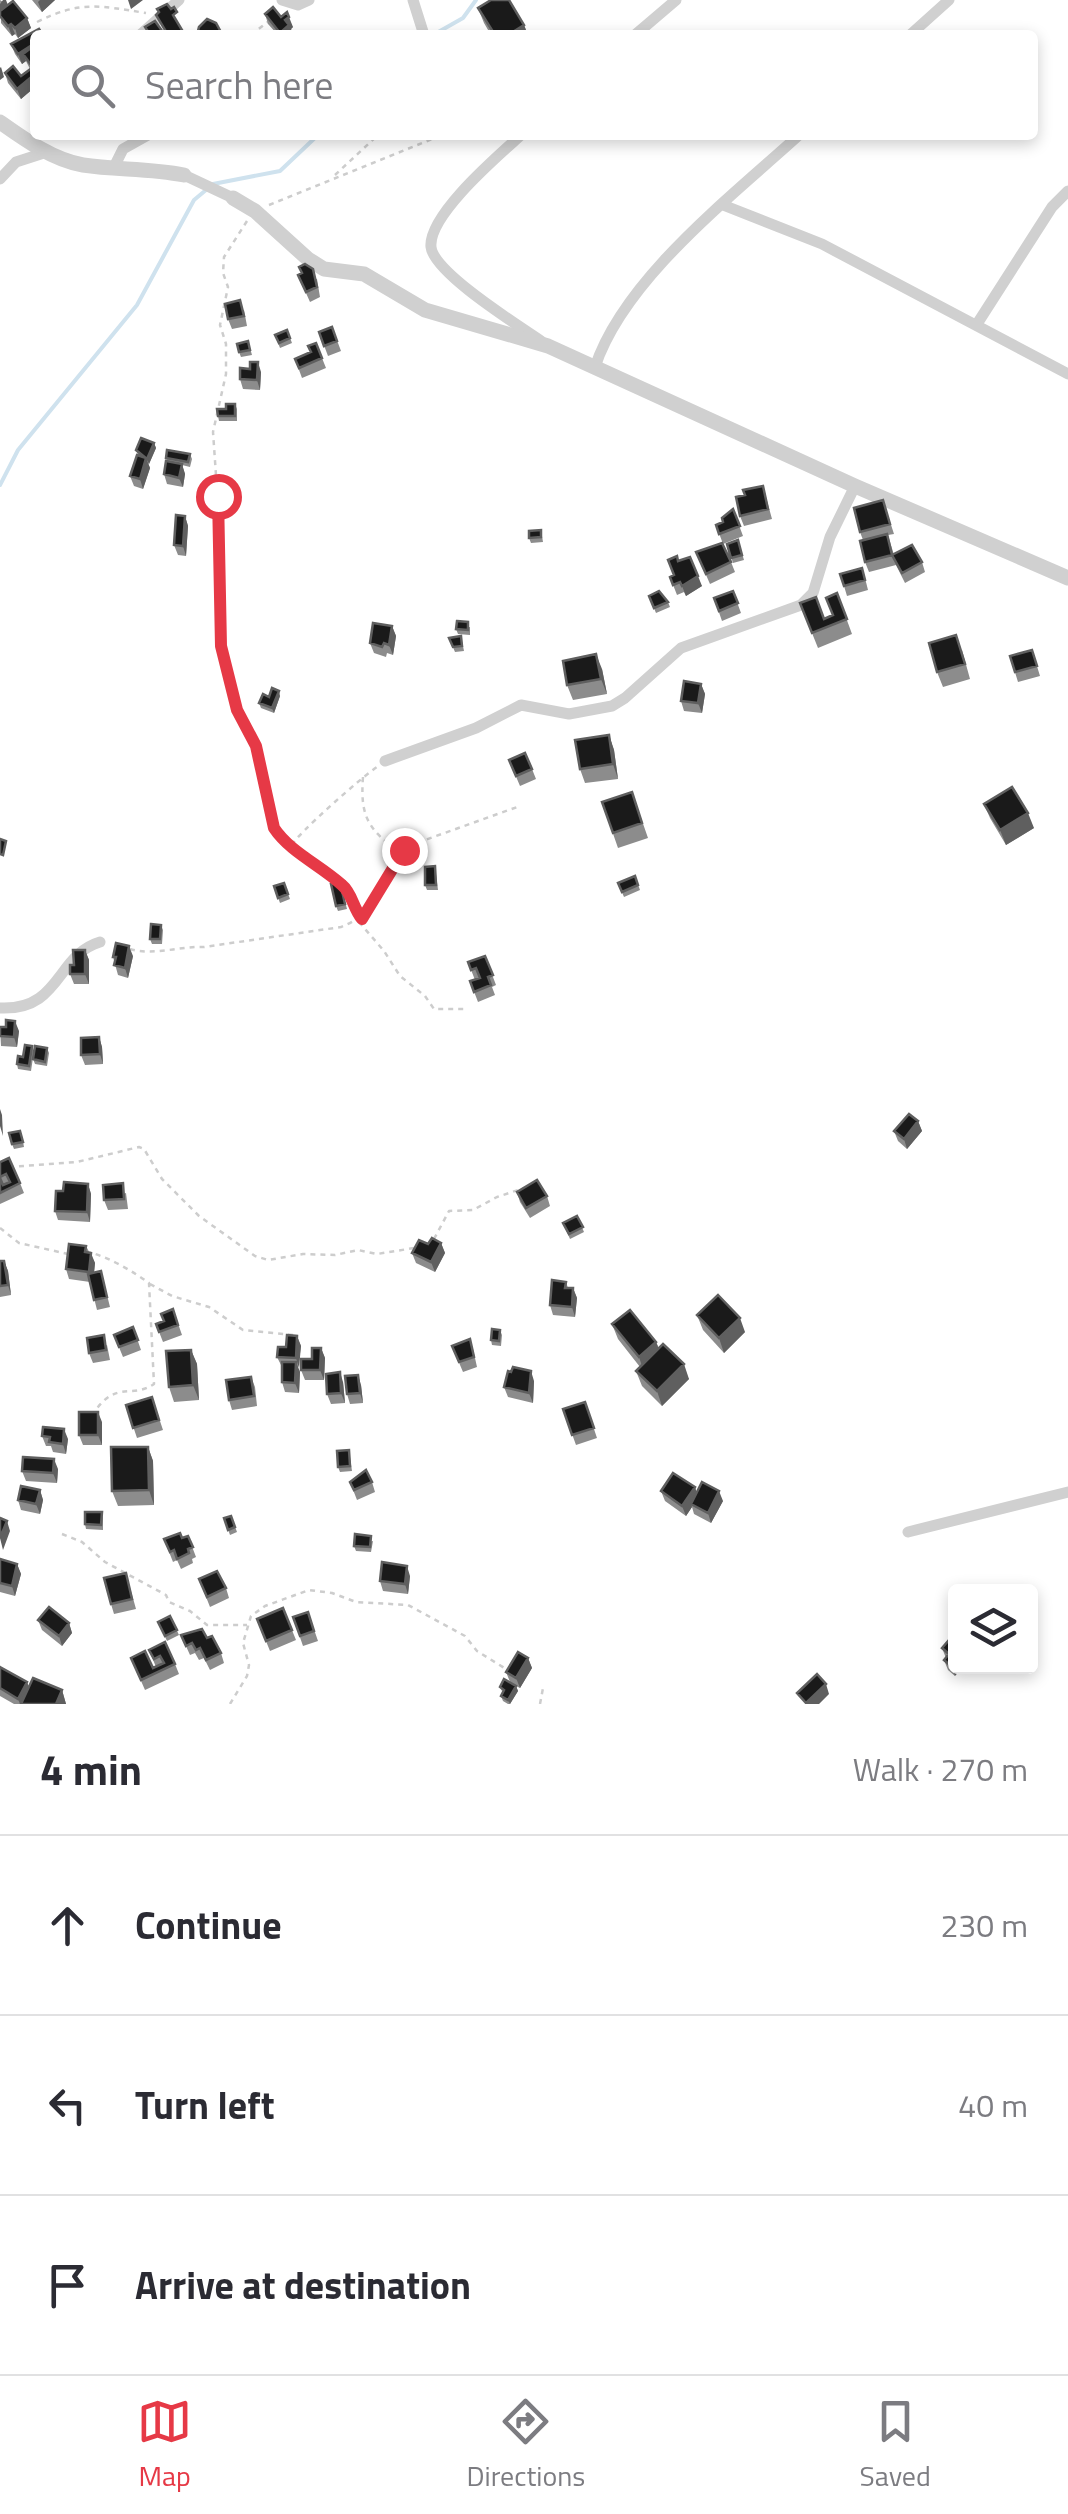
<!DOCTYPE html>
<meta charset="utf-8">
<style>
:root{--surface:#fff;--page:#f2f2f3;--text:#2b2b33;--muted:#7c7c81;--line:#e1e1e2;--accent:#e63946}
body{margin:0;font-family:"Titillium Web",sans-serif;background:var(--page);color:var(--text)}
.controls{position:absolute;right:30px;bottom:30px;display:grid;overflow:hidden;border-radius:10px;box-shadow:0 5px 15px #0003}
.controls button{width:90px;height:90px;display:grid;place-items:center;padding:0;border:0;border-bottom:2px solid var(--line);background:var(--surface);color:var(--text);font:50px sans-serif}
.stop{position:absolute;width:30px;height:30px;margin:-22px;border:8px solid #e63946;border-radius:50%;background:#fff}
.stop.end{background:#e63946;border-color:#fff;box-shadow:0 2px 10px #0008}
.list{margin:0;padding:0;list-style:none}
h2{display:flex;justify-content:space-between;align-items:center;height:130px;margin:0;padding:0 40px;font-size:42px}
h2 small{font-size:32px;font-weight:400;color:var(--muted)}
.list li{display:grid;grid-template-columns:65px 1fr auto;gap:30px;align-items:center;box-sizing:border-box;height:180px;padding:0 40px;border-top:2px solid var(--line)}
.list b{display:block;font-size:38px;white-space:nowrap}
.list em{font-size:32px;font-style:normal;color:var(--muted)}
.icon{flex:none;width:55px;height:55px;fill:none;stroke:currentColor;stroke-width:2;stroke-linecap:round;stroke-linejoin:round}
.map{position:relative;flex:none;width:1068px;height:1704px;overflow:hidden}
.search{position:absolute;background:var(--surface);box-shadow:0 5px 15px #0003;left:30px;right:30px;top:30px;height:110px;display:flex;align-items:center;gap:25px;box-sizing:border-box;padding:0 35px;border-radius:10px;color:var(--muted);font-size:38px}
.sheet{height:670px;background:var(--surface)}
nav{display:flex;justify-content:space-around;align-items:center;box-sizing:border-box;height:140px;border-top:2px solid var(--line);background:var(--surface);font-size:28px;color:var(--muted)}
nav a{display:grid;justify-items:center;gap:5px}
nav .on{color:var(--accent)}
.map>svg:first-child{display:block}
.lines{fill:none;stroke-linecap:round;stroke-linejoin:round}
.stream{stroke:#cfe2ee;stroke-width:4}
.path{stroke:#cdcdcd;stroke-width:2.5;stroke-dasharray:5 5;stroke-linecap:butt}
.minor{stroke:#d0d0d0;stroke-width:11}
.tertiary{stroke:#d0d0d0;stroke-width:15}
.wall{fill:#8c8c8c}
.shaded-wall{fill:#5f5f5f}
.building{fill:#1a1a1a;stroke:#5f5f5f;stroke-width:2.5}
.route{stroke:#e63946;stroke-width:12}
</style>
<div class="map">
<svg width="1068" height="1704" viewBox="0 0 1068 1704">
<rect width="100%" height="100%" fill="#fff"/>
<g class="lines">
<path class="stream" d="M433,35L463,18L476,0
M213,184L280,171L318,135
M0,485L18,450L137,305L194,200L206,190"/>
<path class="path" d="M37,22C81,0 100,6 146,13
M251,35L269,21
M335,175L378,135
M269,205L442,135
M247,221L224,257L223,273L228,287L220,325L226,344V374L213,432L221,547V646L237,710L256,747L274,828C290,852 320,865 342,885C352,893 353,908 362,919
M363,777C360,817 368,829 400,853
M292,845C296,835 363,776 377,767
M359,922L384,951L400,976L425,996L434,1009H466
M130,949C153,956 180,946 204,947L341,927C384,911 379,870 411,845L520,806
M9,1167L77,1162L139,1147L144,1149L162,1179L199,1216L255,1256L268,1260L303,1254L335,1255L358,1250L377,1254L414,1248
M0,1228L19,1243L68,1254
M434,1239L449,1211L473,1210L497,1197L524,1188
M86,1252C104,1254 134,1272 149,1283L154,1384C132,1399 117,1380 95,1411
M150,1284L172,1296L209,1307L243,1330L294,1335
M62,1534L82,1542L105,1562L166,1595L169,1602L190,1611L207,1625H247
M230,1704L247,1676L249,1665L243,1643L251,1616L265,1606L309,1590L332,1593L356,1602L408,1605L465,1636L477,1651L506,1669
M540,1704L543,1688"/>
<path class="minor" d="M282,0L298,5L309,0
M413,0L424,35
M140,35L179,0
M635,35L676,0
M910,35L949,0
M521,135C499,155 428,215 431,247C434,273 518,325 541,341
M114,167L123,149L148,135
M184,175L233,198
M0,179L16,162L47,152
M723,205L822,244L1068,374
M977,324L1052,207L1068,191
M595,367C624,279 731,197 799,135
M385,761L476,728L521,705L569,714L612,706L625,698L681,648L801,605L813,593L830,537L855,486
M0,1008C61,1011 56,955 100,942
M908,1532L1068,1492"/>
<path class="tertiary" d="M0,122C24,139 53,160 83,165C116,170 150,168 184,175
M233,198L255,211L308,259L324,269L364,274L425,310L548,346L855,486L1068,578"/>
</g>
<path class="wall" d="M0,0L27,18L31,28L18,38L15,34L12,36L1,23Z
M32,0H55L42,12Z
M478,8L524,25L528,35H491L484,23Z
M265,14L281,17L293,27L291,29L293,35H278L268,24Z
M35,35V87L21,99L8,83L5,73L21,76L30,69L26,61L22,64L15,54L11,44Z
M298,275L317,279L320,297L310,302Z
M244,310L247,326L232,329L228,319Z
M332,327L341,351L328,356L319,332Z
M287,330L292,343L280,348L275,335Z
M248,341L252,355L241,357L239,352Z
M316,343L326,368L302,378L295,359L311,352Z
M261,372L260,390L243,389L240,379Z
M235,404L237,409V421H219L218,416Z
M154,443L156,448L149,464L148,463L150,468L143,489L134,486L130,476L138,455L136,450Z
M190,454L192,459L190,467L182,465L185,474L183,487L167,484L164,474L167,461L166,458Z
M763,486L772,519L744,526L740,516Z
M883,500L894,534L888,535L894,555L922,562L925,572L905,583L896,565L869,572L865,562L863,540L860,532Z
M733,509L743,536L723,544L716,525L723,522Z
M185,516L188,526L186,556L178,555L174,545Z
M541,530L543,542L531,543L529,538Z
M738,540L744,560L733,563L727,544Z
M696,552L731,562L735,572L710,584Z
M678,561L702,586L686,596L684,592L677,595L670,577L674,575Z
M865,578L868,590L847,596L844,586Z
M733,591L741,613L722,621L714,598Z
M837,593L852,634L818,648L800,603L824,619L833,616Z
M649,596L668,602L670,607L656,613Z
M392,626L396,636L393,655L387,653L386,657L374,653L370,643Z
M470,627V635L458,634L456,629Z
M461,636L464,651L455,652L449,638Z
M962,650L970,679L943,687L937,672Z
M1032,650L1040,676L1018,682L1010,656Z
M602,669L607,694L573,700L567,685Z
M701,684L705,694L702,713L684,711L681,701Z
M280,696L274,713L261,708L259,703L269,697Z
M609,735L614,750L618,779L585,783L580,769Z
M509,760L532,769L536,779L520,786Z
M632,792L648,838L618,848L602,802Z
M984,804L1034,828L1006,845L990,818Z
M435,866L438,890H427L425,885Z
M635,876L640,890L624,897L618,883Z
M340,882L347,909L338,911L336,906Z
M284,883L290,899L280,903L274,886Z
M161,925L163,930L162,944H152L150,939Z
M85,950L89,960V984H74L70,974L74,965Z
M133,956L128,978L118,975L113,957Z
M485,956L496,985L492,987L495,995L478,1002L470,981L475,980L468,962Z
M0,1027L19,1031L17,1047L1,1046Z
M99,1037L102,1047L103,1064L85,1065L81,1055Z
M32,1046L34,1051L31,1071L18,1069L17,1064Z
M47,1048L49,1053L47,1066L35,1064L33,1059Z
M918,1121L922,1131L907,1149L898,1141L894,1131Z
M22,1136L24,1147L14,1149L12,1144Z
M0,1162L20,1183L24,1193L0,1204Z
M88,1184L91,1194L90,1222L58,1220L55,1211L63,1191Z
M517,1192L547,1196L550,1206L530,1218L520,1202Z
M126,1193L128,1209L108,1210L104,1200Z
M577,1216L584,1232L570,1239L563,1223Z
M441,1243L445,1253L435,1272L416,1263L412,1253L428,1244Z
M86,1246L95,1263L94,1273L101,1271L110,1307L97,1310L90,1282L69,1279L66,1269Z
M0,1261H4L8,1271L11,1295L0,1297Z
M566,1282L568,1288H573L577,1298L575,1317L553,1315L550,1305Z
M173,1309L182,1335L163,1342L156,1324L164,1321Z
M697,1315L745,1332L724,1353L703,1330Z
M612,1324L656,1342L659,1348L689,1379L662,1406L642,1386L636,1371L640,1367L618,1339Z
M133,1327L141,1350L123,1357L114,1335Z
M500,1330L502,1335L501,1346L492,1345L491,1340Z
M297,1336L301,1346L298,1368L300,1372L299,1393L285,1392L282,1382V1367L277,1357Z
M107,1345L110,1360L93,1363L89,1353Z
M452,1346L473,1349L477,1367L463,1372Z
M321,1348L325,1358L324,1380H305L301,1370Z
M191,1350L197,1364L199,1400L174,1402L169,1387Z
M251,1377L255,1387L257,1406L232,1410L229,1400Z
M534,1381L533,1403L508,1397L504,1387Z
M343,1382L345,1403L331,1404L327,1394Z
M361,1385L363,1403L350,1404L347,1394Z
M152,1397L163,1430L137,1438L126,1405Z
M585,1402L597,1438L576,1445L563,1409Z
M102,1422V1445H83L79,1435Z
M42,1436L68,1439L66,1454L53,1452L51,1446H46Z
M148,1447L153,1461L154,1505L118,1506L112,1491Z
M349,1450L352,1471L340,1472L338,1467Z
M58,1469L57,1483L26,1481L22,1471Z
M350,1482H372L375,1492L357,1500Z
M695,1487L696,1492L723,1501L711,1523L694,1514L692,1507L686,1516L665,1501L661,1491Z
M40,1490L43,1500L40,1514L21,1510L18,1500Z
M102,1512L103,1518V1530L86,1529L85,1524Z
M231,1516L237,1532L230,1535L224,1518Z
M188,1536L196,1557L192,1559L193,1563L181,1569L177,1560L173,1562L164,1539L182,1538Z
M373,1541L371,1552L356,1551L354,1546Z
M0,1559L17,1564L21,1574L15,1596L0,1592Z
M126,1573L136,1609L114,1614L111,1604Z
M410,1576L408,1594L383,1591L380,1581Z
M199,1579L226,1588L229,1598L210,1607Z
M283,1608L296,1640L270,1651L257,1619Z
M308,1612L318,1641L303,1646L293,1617Z
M170,1616L179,1635L167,1641L158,1622Z
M38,1620L69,1623L72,1633L62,1646L42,1630Z
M181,1635L207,1638L221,1653L224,1663L210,1670L204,1658L199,1660L195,1653L190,1655Z
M949,1640L955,1676L948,1670L944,1660L946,1658L942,1648Z
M149,1650L175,1664L179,1674L145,1690L131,1658L153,1668L156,1667Z
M528,1658L532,1668L520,1688L516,1686L518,1691L510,1704H508L503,1701L501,1696L503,1693L500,1687L510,1682L506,1672Z
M0,1667L29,1686L62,1690L66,1704H14L0,1696Z"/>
<path class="shaded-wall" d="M3,0H6L9,8L0,16V4Z
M40,0H55L42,12L38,2Z
M128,0H143L131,9Z
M289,17L293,27L291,29L293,35H281L280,33L285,20Z
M27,18L31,28L18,38L15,28Z
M11,24L15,34L12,36L8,26Z
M524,25L528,35H508Z
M35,43V55L23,54L26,61L22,64L18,54Z
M1,67L4,77L0,80V68Z
M35,74V87L21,99L17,89Z
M258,362L261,372L260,390L257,380Z
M154,443L156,448L149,464L147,459Z
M146,458L150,468L143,489L140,479Z
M182,464L185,474L183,487L179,478Z
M185,516L188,526L186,556L183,546Z
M698,576L702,586L686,596L682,586Z
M392,626L396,636L393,655L389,645Z
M596,654L602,669L607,694L601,679Z
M701,684L705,694L702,713L698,703Z
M279,691L280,696L274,713L272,708Z
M609,735L614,750L618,779L613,764Z
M1028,813L1034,828L1006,845L1000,830Z
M129,946L133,956L128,978L125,968Z
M85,950L89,960V984L85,974Z
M15,1021L19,1031L17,1047L14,1037Z
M99,1037L102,1047L103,1064L100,1054Z
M0,1109L2,1115L3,1136L0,1126Z
M918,1121L922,1131L907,1149L904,1139Z
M88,1184L91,1194L90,1222L87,1212Z
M441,1243L445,1253L435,1272L431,1262Z
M91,1253L95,1263L93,1282L89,1272Z
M4,1261L8,1271L11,1295L8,1285Z
M573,1288L577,1298L575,1317L572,1307Z
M740,1318L745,1332L724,1353L719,1338Z
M297,1336L301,1346L299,1368L296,1358Z
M656,1342L662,1357L644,1372L639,1357Z
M321,1348L325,1358L324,1380L320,1370Z
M191,1350L197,1364L199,1400L193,1385Z
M296,1362L300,1372L299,1393L295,1383Z
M684,1364L689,1379L662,1406L657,1391Z
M531,1371L534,1381L533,1403L529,1393Z
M340,1372L343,1382L345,1403L341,1393Z
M358,1375L361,1385L363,1403L360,1393Z
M98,1412L102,1422V1445L98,1435Z
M64,1429L68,1439L66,1454L63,1444Z
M148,1447L153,1461L154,1505L149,1490Z
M54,1459L58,1469L57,1483L53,1473Z
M695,1487L698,1497L691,1504L692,1507L686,1516L682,1506Z
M40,1490L43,1500L40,1514L36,1504Z
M719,1491L723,1501L711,1523L708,1513Z
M7,1521L10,1531L3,1550L0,1538Z
M17,1564L21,1574L15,1596L12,1586Z
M407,1566L410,1576L408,1594L405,1584Z
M69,1623L72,1633L62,1646L59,1636Z
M528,1658L532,1668L520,1688L516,1678Z
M956,1661V1666H964L955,1676L951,1666Z
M27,1682L31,1692L24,1704H20L18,1699Z
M826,1684L829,1694L819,1704H806V1703Z
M516,1686L518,1691L510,1704L508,1700Z
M62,1690L66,1704H56Z"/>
<path class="building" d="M491,0H509L524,25L508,35H495L478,8Z
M13,1L27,18L15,28L11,24L8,26L0,16V11Z
M167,4L171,9L174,7L177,12L173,15L185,35H168L156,15L159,12L157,9Z
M273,7L281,17L287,12L289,17L285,20L289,25L280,33L265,14Z
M207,19L216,23L222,34L197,35L199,27Z
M155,21L165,35H145L149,33L145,27Z
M39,29L43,35H35V43L18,54L11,44Z
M35,45V70L23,54Z
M13,66L21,76L32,68L35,74L17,89L5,73Z
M305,264L313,269L317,287L306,292L298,275L302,273L299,267Z
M240,300L244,316L228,319L225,304Z
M332,327L337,341L324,346L319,332Z
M287,330L290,338L279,343L275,335Z
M248,341L250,350L239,352L237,344Z
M316,343L322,358L299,368L295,359L311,352L308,346Z
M250,362H258L257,380L240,379V368L250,369Z
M226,404H235V416H218L217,409H226Z
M141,438L154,443L147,459L136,450Z
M167,450L190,454L188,462L166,458Z
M137,455L146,458L140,479L130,476Z
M166,461L182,464L179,478L164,474Z
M763,486L768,509L740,516L736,497L745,495L743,490Z
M883,500L890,524L860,532L854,508Z
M733,509L740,526L719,534L716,525L723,522L722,518Z
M176,515L185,516L183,546L174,545Z
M541,530V537L529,538V531Z
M887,534L892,555L865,562L860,541Z
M738,540L742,555L731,558L727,544Z
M722,543L731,562L706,574L696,552Z
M912,545L922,562L902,573L892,555Z
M677,556L678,561L690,557L698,576L682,586L680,582L673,585L670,577L674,575L668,560Z
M862,568L865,580L844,586L840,574Z
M659,591L668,602L654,608L649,596Z
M733,591L738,603L719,611L714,598Z
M837,593L847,619L812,633L800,603L816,597L824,619L833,615L826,598Z
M457,621L468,622V630L456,629Z
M373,623L392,626L389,645L384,643L382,647L370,643Z
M956,635L965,664L937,672L929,643Z
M461,636L462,646L453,647L449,638Z
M1032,650L1037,666L1015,672L1010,656Z
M596,654L601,679L567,685L563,661Z
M684,681L701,684L698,703L681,701Z
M272,688L279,691L272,708L259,703L263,694L269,697Z
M609,735L613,764L580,769L575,740Z
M525,753L532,769L516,776L509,760Z
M1012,787L1028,813L1000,830L984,804Z
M632,792L642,823L613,833L602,802Z
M0,839L6,841L3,855L0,854Z
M435,866L436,885H425V867Z
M635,876L638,885L622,892L618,883Z
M340,882L345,904L336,906L331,884Z
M284,883L288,894L278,898L274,886Z
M151,924L161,925L160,939H150Z
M116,943L129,946L125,968L114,965L116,957H113Z
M73,950H85V974H70V965H74Z
M485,956L493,975L488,977L491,985L474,992L470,981L480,978L476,968L471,970L468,962Z
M6,1020L15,1021L14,1037L0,1036V1027H6Z
M99,1037L100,1054L81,1055V1038Z
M25,1045L32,1046L29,1066L17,1064L18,1056L23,1057Z
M35,1046L47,1048L45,1062L33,1059Z
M909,1114L918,1121L904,1139L894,1131Z
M20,1131L23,1142L12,1144L9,1133Z
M9,1158L20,1183L0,1193V1178L3,1185L10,1182L6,1174L0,1177V1162Z
M537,1180L547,1196L526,1208L517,1192Z
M64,1182L88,1184L87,1212L55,1211L56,1191H63Z
M123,1183L124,1199L104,1200L103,1185Z
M577,1216L583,1227L569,1234L563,1223Z
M432,1238L441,1243L431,1262L412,1253L419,1240L428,1244Z
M69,1244L86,1246L85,1252L91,1253L89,1272L66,1269Z
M0,1261H4L8,1285L0,1286Z
M101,1271L107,1297L94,1300L88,1274Z
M552,1280L566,1282L565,1288H573L572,1307L550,1305Z
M718,1295L740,1318L719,1338L697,1315Z
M173,1309L178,1325L159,1332L156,1324L164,1321L161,1314Z
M630,1310L656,1342L639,1357L612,1324Z
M133,1327L138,1340L119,1347L114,1335Z
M492,1329L500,1330L499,1341L491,1340Z
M104,1335L106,1350L89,1353L87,1338Z
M287,1335L297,1336L296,1358L277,1357L278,1347H286Z
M470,1339L474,1357L459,1362L452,1346Z
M663,1344L684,1364L657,1391L636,1371Z
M312,1348H321L320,1370H301V1359H312Z
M191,1350L193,1385L169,1387L166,1351Z
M282,1362H296L295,1383L282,1382Z
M513,1367L531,1371L529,1393L504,1387L508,1371L511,1372Z
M340,1372L341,1393L327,1394L326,1374Z
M358,1375L360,1393L347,1394L345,1376Z
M251,1377L254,1396L229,1400L226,1380Z
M152,1397L159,1420L133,1428L126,1405Z
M585,1402L594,1428L572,1435L563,1409Z
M79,1412H98V1435H79Z
M43,1427L64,1429L63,1444L49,1442L50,1437L42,1436Z
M111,1447H148L149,1490L112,1491Z
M349,1450L350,1466L338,1467L337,1451Z
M23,1457L54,1459L53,1473L22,1471Z
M366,1470L372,1482L354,1490L350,1482Z
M673,1473L695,1487L682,1506L661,1491Z
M702,1482L719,1491L708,1513L691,1504Z
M21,1486L40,1490L36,1504L18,1500Z
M85,1512H102L101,1525L85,1524Z
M231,1516L235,1527L228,1530L224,1518Z
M0,1518L7,1521L0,1538Z
M180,1533L182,1538L188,1536L193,1547L188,1549L189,1553L177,1559L174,1550L170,1552L164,1539Z
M355,1534L371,1536L370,1547L354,1546Z
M0,1559L17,1564L12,1586L0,1583Z
M382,1562L407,1566L405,1584L380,1581Z
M217,1571L226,1588L207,1597L199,1579Z
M126,1573L132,1599L111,1604L104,1578Z
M49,1607L69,1623L59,1636L38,1620Z
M283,1608L292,1630L266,1641L257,1619Z
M308,1612L314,1631L300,1636L293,1617Z
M170,1616L177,1630L165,1636L158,1622Z
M202,1629L207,1638L212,1636L221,1653L206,1660L200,1648L196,1650L192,1643L186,1646L181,1635Z
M949,1640L956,1645V1661L951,1666L944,1660L949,1654L942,1648Z
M165,1642L175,1664L141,1680L131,1658L145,1651L153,1668L164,1663L160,1656L154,1659L149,1650Z
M518,1652L528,1658L516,1678L506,1672Z
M0,1667L27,1682L18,1699L0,1688Z
M817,1674L826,1684L806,1703L797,1693Z
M33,1678L62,1690L56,1704H21Z
M504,1679L516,1686L508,1700L501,1696L504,1690L500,1687Z"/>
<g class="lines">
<path class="route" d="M218,496L221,646L237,710L256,746L274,828C290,852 320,865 342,885C352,893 353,908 362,919L404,850"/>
</g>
</svg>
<div class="controls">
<button><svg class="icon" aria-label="layers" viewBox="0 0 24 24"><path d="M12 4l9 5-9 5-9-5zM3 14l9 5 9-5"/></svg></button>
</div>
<div class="stop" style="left:218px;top:496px"></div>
<div class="stop end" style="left:404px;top:850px"></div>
<div class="search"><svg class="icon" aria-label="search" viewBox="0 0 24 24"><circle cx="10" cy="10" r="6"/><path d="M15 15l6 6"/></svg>Search here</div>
</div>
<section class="sheet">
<h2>4 min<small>Walk · 270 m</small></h2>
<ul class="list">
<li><svg class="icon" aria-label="ahead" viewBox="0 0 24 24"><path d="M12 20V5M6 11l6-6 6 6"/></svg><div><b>Continue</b></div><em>230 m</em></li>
<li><svg class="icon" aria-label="left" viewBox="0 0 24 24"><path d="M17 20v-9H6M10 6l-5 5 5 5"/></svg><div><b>Turn left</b></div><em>40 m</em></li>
<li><svg class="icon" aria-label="arrive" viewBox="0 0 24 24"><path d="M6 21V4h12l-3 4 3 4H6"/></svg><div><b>Arrive at destination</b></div></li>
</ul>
</section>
<nav>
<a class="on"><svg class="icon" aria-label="map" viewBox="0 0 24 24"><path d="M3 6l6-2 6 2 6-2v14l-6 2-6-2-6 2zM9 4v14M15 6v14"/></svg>Map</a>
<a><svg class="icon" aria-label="directions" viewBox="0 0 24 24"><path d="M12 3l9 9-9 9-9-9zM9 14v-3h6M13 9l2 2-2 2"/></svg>Directions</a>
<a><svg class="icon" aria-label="saved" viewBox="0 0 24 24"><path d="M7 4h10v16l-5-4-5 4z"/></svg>Saved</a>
</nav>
